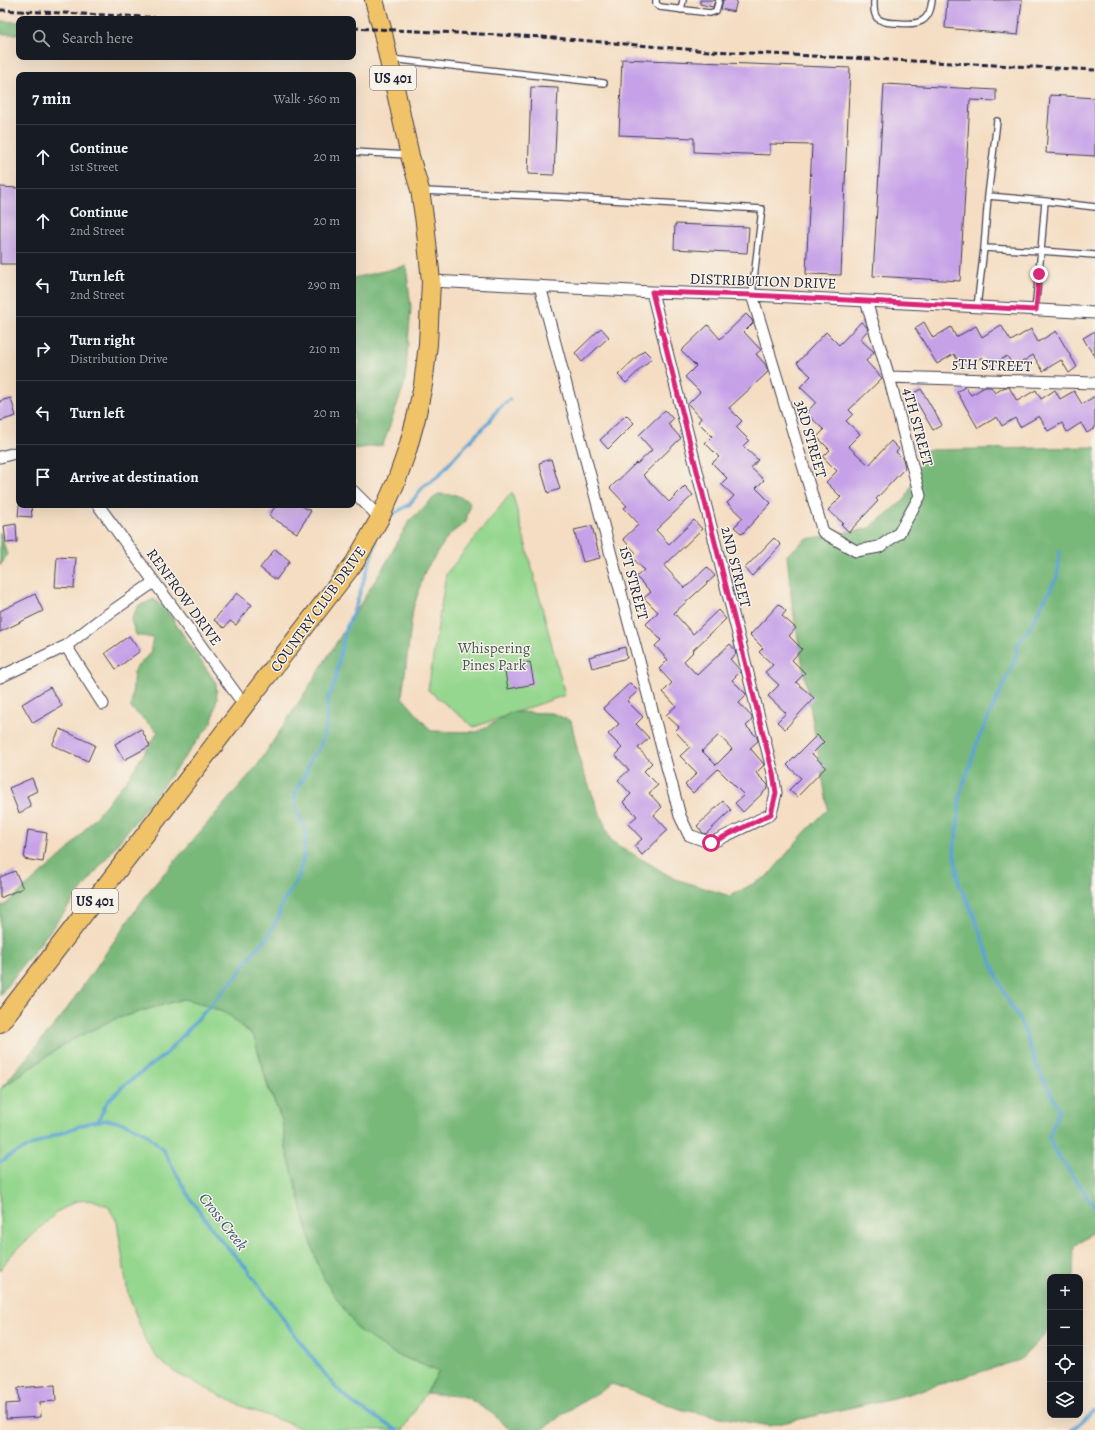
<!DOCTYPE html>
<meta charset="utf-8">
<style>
:root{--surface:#171b24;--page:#242831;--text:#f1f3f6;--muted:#9ea1a6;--line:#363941}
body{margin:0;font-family:Alegreya,serif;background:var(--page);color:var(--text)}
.controls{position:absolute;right:12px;bottom:12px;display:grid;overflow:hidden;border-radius:8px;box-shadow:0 4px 16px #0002}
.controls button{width:36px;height:36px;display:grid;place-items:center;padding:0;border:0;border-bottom:1px solid var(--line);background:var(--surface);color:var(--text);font:20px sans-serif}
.stop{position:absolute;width:12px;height:12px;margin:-9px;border:3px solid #db2777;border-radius:50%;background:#fff}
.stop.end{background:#db2777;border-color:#fff;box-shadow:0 1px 4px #0008}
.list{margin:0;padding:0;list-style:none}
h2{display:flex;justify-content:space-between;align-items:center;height:52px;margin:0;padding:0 16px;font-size:17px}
h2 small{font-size:13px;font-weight:400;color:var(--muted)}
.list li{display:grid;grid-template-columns:26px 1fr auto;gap:12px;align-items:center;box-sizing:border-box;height:64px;padding:0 16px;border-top:1px solid var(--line)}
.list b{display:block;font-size:15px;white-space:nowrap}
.list p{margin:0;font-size:13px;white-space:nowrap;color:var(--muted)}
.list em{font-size:13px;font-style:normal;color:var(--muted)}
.icon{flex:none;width:22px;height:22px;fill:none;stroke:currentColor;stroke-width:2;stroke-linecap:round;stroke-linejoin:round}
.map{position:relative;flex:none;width:1095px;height:1430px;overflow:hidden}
.search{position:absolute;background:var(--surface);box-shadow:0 4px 16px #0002;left:16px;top:16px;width:340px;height:44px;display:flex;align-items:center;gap:10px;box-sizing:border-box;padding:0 14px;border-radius:8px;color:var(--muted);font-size:15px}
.panel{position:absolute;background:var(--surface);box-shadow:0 4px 16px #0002;left:16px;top:72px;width:340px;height:436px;border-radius:8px}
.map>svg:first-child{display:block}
.green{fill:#95d78e;stroke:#5c7c64}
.forest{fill:#78b879;stroke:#4d6d5a}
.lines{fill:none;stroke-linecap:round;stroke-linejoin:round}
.stream{stroke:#5ea5d4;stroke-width:3.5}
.building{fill:#c6a1e8;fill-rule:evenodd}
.lane-casing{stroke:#423e4f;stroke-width:8}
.street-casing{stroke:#423e4f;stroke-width:13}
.primary-casing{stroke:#423e4f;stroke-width:20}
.lane{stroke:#fff;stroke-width:5.5}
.street{stroke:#fff;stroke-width:11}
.primary{stroke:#f1c369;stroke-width:18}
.rail{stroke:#22223b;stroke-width:3;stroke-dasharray:6 3;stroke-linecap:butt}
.route{stroke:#db2777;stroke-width:5}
.labels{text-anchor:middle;stroke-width:3;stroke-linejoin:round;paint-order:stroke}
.shield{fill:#f7f3e8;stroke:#62616f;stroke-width:1}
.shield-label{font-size:14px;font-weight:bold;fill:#22223b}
.street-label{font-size:15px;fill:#22223b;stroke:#f7f3e8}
.park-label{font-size:15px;fill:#445854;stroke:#f7f3e8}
.water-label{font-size:16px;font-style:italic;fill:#3a5678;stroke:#f7f3e8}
</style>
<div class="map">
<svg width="1095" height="1430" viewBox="0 0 1095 1430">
<rect width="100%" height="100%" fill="#f7f3e8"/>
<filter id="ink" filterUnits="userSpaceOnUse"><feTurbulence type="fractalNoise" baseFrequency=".025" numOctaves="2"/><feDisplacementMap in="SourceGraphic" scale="8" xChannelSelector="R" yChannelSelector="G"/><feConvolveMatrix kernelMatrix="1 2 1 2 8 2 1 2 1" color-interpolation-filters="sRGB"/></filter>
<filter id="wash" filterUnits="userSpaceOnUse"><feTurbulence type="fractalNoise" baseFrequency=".012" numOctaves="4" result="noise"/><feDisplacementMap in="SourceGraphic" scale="16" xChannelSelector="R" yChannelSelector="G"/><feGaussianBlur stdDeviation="0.9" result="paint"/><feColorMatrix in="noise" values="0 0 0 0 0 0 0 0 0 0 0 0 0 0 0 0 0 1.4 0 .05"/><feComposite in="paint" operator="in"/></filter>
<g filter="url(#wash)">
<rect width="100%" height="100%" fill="#f4ddc2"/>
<path class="green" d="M512,492L565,695L474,727L428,690L446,574Z
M183,999L204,1004L229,1015L254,1037L268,1088L282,1120L286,1148L316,1260L325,1281L342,1306L393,1353L439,1372L403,1430H306L239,1405L174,1372L158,1359L145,1339L128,1294L117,1222L108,1206L93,1200L76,1201L57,1212L10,1256L0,1270V1089L68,1042L112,1020Z"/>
<path class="forest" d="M0,21L19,22V34H0Z
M406,266L411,307L405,382L383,445L354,449L353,278Z
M1095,447V1230L1074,1246L1073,1277H1050V1330L1020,1360L898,1397L769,1426L683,1410L612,1384L563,1414L542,1430H510L493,1414L466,1397L426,1393L439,1371L393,1353L358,1330L325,1281L316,1260L286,1148L282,1120L269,1088L254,1037L229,1015L204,1004L183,999L112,1020L68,1042L2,1087L62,1016L149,891L257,766L310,685L386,563L409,521L438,494L456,495L470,502L466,522L449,535L425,571L413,609L402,697L431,731L477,732L512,712L552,713L571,721L581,766L611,841L675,879L730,896L768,876L805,832L828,809L792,604L787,555L806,539L868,529L906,498L926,450Z
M0,532L7,555L0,566Z
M154,599L167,611L216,683L217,698L212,722L0,995V906L5,905L68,850L128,778L158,732L131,708L134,670L150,653L153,638L136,635L131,620L138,606Z"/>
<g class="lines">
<path class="stream" d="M387,518L410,504L423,487L439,475L464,447L487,424L498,409L510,399
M1059,552V563L1057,577L1030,627L1017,645L1015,660L978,740L959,798V815L954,851L959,884L973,914L998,979L1008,1001L1019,1018L1026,1034L1038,1069L1059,1109L1049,1137L1054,1150L1095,1207
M98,1121L107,1102L122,1087L166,1054L237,976L250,956L267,938L278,918L282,904L298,878L303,858L307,832L298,814L294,800L297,789L305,775L310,760L320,747L326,728L328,697L334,685L345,631L356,605L376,542
M0,1162L11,1155L50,1137L91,1122L109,1120L127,1124L144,1132L163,1149L190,1198L219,1238L248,1270L294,1334L335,1387L355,1405L397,1430
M1072,1430L1095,1410"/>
</g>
<g id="blocks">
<path class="building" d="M700,0H715L713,7L700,4Z
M723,0H737L734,12L721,9Z
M947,0H1022L1018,35L945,28Z
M622,59L850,68L841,275L806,274L812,145L770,144V155L694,152V138L619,135Z
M884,84L996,90V101L970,100L960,281L873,276Z
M531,87L558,88L554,175L528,174Z
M1050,95L1095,98V156L1046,153Z
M0,187L19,188V264H0Z
M675,224L749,227L747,253L674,249Z
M746,314L752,320L753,323L744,332L761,350L756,354L765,364L768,372L729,408L742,421L736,427L749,440L743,446L758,460L751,468L764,480L756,488L771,503L742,534L734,527L743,518L727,503L734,496L721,484L727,478L712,463L719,457L705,443L712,436L698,422L701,418L688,404L700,392L685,377L696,366L681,351L708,325L720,339Z
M861,322L867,327L868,330L860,339L874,352L866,361L882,378L849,410L853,414L846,421L860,434L848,446L869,465L891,441L899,449L896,452L903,459L905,468L876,499L878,501L849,532L841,524L843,523L828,510L841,497L826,482L837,471L823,457L830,450L817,437L824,430L806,413L816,402L800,387L811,376L797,363L826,332L839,345Z
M924,322L933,338L951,327L956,337L976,326L982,337L1001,325L1011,341L1031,329L1038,342L1056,331L1077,367L1069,373L1061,360L1043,371L1033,355L1014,367L1007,356L988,367L982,357L963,369L954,354L937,364L915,328Z
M601,328L609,337L582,362L575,353Z
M1095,331V358L1083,338Z
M644,350L652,358L626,383L618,375Z
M965,387L971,395L985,387H991L995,393L1005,387H1009L1017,401L1036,390L1041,399L1055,390L1060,399L1074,391L1082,404L1095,396V428L1087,433L1081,423L1067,432L1062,423L1048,431L1039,416L1020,427L1015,418L1002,426L997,417L978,428L957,392Z
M921,389L942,425L933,430L912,394Z
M11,398L16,416L0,421V401Z
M665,410L673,419L668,424L681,438L643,475L669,502L685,486L693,495L656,530L669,544L694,520L702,529L664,566L685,588L707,567L715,576L674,613L693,634L718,610L726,619L692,651L693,652L684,661L697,675L730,644L735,650L736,654L730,659L740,670V672L732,680L746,694V696L739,703L752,717V720L746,726L757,737L758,741L750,748L763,763L764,765L756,773L768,785V788L743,812L735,803L744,795L718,769L693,793L685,785L697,773L680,756L690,747L675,731L679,727L666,715L676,706L663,692L672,683L659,669L668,660L655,646L661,640L646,624L658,612L644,598L651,592L636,577L644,570L632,557L636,553L623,539L639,524L624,508L627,506L610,488L636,463L637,464L652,450L639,435ZM719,735L732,749L716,765L702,751Z
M626,415L634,423L608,449L600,440Z
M551,459L560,489L548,493L539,463Z
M19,505H31L32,517L18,516Z
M276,505H300L311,511L297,533L269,516Z
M16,524L17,542L6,543L4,526Z
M592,526L600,558L583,562L574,530Z
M774,538L781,545L752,576L745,568Z
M275,549L290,561L276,580L260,568Z
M57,557L76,558L74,588L55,587Z
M237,593L252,605L236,625L230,621L224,628L214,620Z
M35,594L43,611L0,632V611Z
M779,604L786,611L782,616L796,628L789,636L802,649L792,660L805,673L796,682L814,698L785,729L777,722L786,713L768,696L779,685L765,672L773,665L759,652L763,648L750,635Z
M129,636L140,651L116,669L105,653Z
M625,647L627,658L592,668L589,657Z
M530,662L534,684L508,689L504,666Z
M630,683L638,691L627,701L643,717L636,724L649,738L638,748L652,763L644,771L658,785L649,793L662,807L654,815L668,830L642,855L634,846L642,839L628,824L637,816L623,802L631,794L618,780L629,770L615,755L622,748L608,734L619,724L603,708Z
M50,687L62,706L33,723L22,704Z
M60,729L95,745L88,761L52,745Z
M141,729L150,746L124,760L115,744Z
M817,735L824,742L812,754L826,767L797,797L789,790L801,778L787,765Z
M32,778L37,791L27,796L31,807L19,813L9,788Z
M723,801L731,810L706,834L703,833L697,826Z
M28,830L47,833L43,862L24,859Z
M15,871L23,888L0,898V877Z
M55,1385L56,1401L40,1402L41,1417L6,1419V1404L19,1403L18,1388Z"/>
</g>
</g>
<g filter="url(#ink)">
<use href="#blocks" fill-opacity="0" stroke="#423e4f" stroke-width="1"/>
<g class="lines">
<defs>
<path id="lane" d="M656,0V4L660,7L710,13L716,11L719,0
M874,0C874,6 873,13 877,18C883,23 891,23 898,23C918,25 930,23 932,0
M681,10L683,0
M391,59L604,83
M997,121L988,196L1045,201
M353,152L408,155
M423,191L562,197L762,209L752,295
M1095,207L1045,201L1041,251L1095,255
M984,248L1041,251L1035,310
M977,307L984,248L988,196"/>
<path id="street" d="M431,281L652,292L752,295L1095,313
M540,286L680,816L689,835L711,843L771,814L776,793L773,773L652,292
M752,295L823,532L856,551L879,547L899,533L920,496L889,377L866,301
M889,377L1095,383
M0,457L19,452
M353,491L380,518
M98,505L245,706
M66,646L103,704
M0,677L66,646L98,621L154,582"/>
<path id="primary" d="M0,1023L355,562L380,518L396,482L407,451L416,418L423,385L428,344L431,281L425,223L420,190L410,156L382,29L374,0"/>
</defs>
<use href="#lane" class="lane-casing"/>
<use href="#street" class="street-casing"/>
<use href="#primary" class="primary-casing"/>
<use href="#lane" class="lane"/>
<use href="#street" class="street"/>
<use href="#primary" class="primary"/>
<path class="rail" d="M0,10L185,19
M353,28L542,37L710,51L1095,70"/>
</g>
</g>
<g class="lines" filter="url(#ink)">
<path class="route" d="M711,843L771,814L776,793L773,773L652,292L752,295L1036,310L1039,274"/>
</g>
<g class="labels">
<g class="shield">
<rect x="370" y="66" width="46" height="24" rx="3"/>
<rect x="72" y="889" width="46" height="24" rx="3"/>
</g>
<g class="shield-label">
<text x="393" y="83">US 401</text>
<text x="95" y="906">US 401</text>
</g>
<g class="street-label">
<text transform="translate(763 281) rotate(2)" y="5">DISTRIBUTION DRIVE</text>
<text transform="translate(992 365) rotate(2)" y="5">5TH STREET</text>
<text transform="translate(918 427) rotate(75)" y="5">4TH STREET</text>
<text transform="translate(811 439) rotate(74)" y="5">3RD STREET</text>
<text transform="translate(736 567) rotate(76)" y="5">2ND STREET</text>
<text transform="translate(634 583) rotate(75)" y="5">1ST STREET</text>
<text transform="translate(184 597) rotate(54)" y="5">RENFROW DRIVE</text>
<text transform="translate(318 609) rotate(-54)" y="5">COUNTRY CLUB DRIVE</text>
</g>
<g class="park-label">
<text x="494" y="653">Whispering<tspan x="494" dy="17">Pines Park</tspan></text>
</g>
<g class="water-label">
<text transform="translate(224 1221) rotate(52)" y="6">Cross Creek</text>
</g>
</g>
</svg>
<div class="controls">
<button>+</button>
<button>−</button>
<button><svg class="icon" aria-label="locate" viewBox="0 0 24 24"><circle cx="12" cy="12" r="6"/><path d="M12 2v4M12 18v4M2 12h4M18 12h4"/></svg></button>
<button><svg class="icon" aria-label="layers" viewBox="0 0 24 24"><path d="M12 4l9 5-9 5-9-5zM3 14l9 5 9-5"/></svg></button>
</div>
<div class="stop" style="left:711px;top:843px"></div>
<div class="stop end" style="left:1039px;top:274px"></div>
<div class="search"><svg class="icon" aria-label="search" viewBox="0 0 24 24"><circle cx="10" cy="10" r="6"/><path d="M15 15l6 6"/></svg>Search here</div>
<section class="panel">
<h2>7 min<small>Walk · 560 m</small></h2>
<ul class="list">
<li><svg class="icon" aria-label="ahead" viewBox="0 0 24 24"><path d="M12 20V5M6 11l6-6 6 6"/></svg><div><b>Continue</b><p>1st Street</p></div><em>20 m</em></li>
<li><svg class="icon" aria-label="ahead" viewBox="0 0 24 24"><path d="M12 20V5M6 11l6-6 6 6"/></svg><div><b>Continue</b><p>2nd Street</p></div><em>20 m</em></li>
<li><svg class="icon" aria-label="left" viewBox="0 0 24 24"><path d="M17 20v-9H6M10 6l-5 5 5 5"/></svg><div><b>Turn left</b><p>2nd Street</p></div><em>290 m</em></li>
<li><svg class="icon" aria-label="right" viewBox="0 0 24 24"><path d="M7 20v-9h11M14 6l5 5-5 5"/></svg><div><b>Turn right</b><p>Distribution Drive</p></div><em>210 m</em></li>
<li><svg class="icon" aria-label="left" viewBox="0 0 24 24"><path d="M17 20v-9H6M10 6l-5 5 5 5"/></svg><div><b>Turn left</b></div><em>20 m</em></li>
<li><svg class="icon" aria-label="arrive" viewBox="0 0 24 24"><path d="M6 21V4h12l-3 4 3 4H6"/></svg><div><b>Arrive at destination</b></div></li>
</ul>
</section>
</div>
